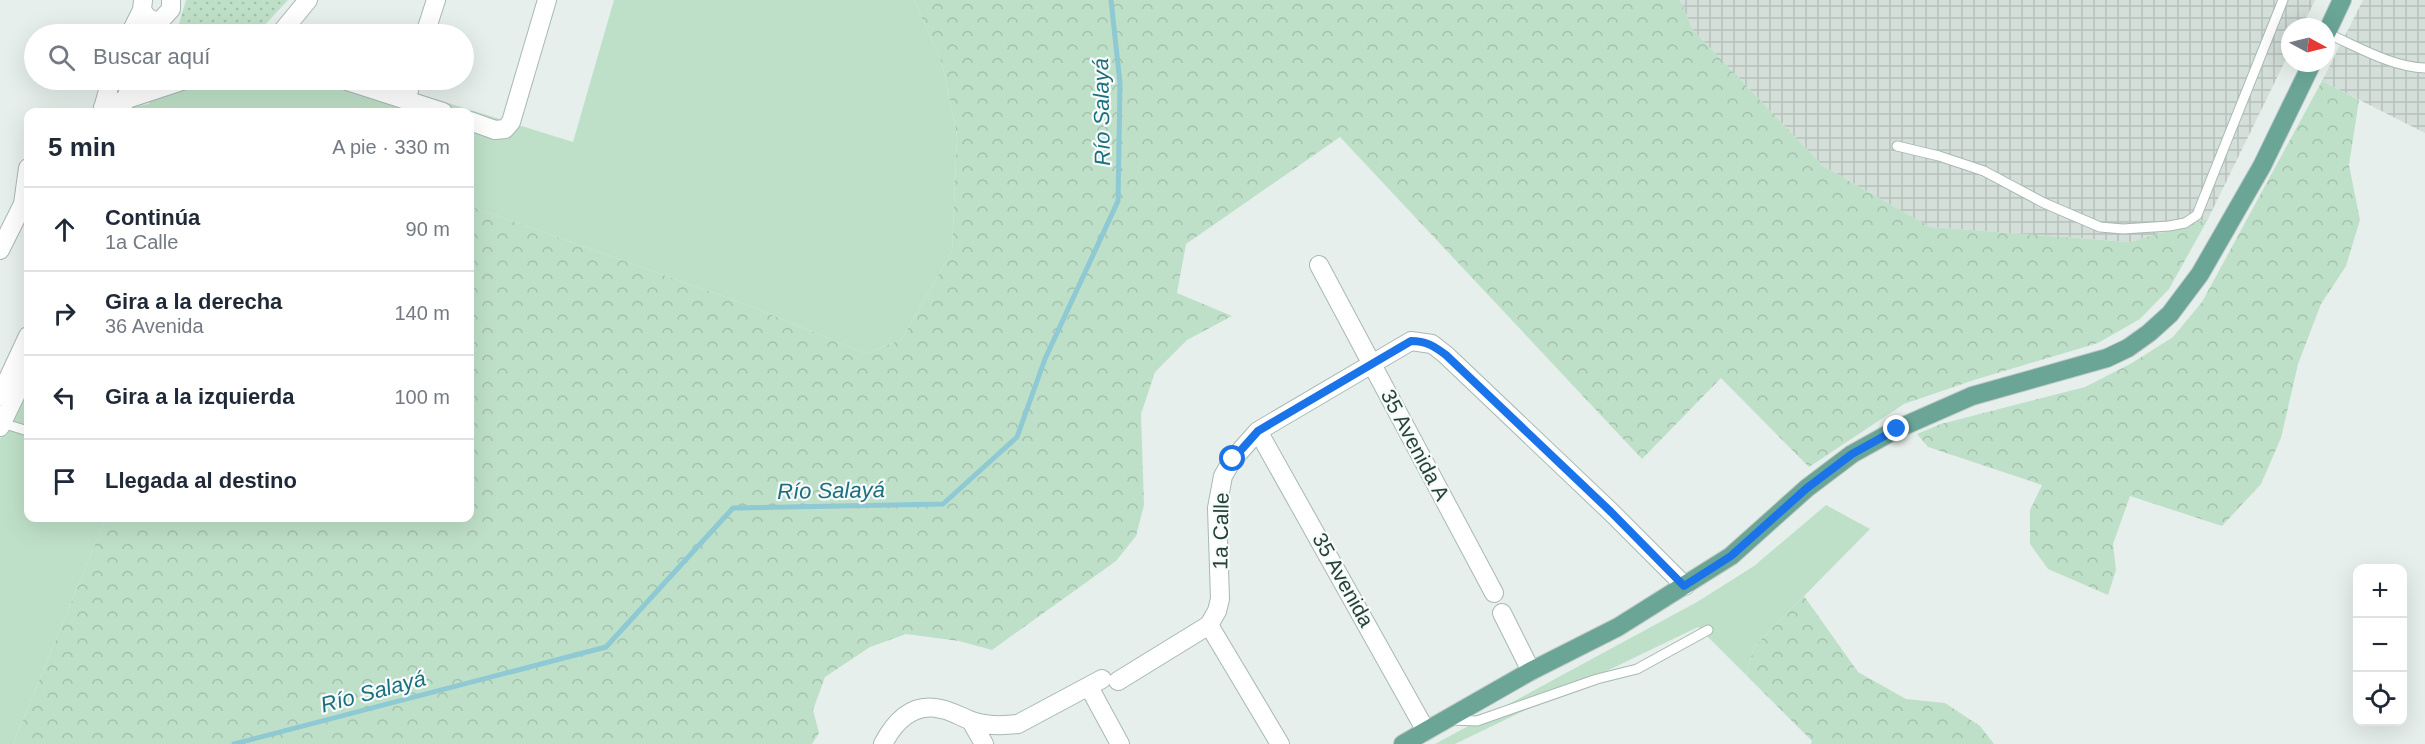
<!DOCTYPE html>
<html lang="es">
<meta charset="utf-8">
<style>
:root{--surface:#fff;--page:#f2f2f3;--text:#1f2937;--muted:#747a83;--line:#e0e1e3}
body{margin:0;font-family:Arial,sans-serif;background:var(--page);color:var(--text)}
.controls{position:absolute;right:18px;bottom:18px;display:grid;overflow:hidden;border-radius:12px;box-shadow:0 6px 24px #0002}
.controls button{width:54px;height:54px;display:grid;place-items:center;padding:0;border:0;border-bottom:2px solid var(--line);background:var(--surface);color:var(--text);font:30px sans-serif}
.compass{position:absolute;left:2281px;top:18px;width:54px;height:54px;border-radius:50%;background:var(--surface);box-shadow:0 6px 24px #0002;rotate:97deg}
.stop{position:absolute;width:18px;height:18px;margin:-14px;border:4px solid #1a73e8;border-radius:50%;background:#fff}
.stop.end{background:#1a73e8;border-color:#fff;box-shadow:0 2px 6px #0008}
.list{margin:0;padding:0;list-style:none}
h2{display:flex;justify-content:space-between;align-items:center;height:78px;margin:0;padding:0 24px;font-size:26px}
h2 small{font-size:20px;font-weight:400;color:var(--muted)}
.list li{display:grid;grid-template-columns:39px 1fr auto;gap:18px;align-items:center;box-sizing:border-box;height:84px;padding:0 24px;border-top:2px solid var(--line)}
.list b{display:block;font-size:22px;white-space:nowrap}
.list p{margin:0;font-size:20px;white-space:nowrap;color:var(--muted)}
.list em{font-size:20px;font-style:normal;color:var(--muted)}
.icon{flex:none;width:33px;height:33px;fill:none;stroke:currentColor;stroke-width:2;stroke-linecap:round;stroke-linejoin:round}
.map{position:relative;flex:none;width:2425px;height:744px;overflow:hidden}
.search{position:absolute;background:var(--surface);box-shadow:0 6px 24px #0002;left:24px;top:24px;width:450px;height:66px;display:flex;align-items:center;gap:15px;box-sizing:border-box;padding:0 21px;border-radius:33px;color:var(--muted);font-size:22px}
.panel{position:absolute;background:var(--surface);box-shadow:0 6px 24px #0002;left:24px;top:108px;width:450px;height:414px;border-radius:12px}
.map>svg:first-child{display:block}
.industrial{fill:url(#industrial-grid)}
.grass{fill:#bfe0c8}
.forest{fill:url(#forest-crowns)}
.park{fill:url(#park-dots)}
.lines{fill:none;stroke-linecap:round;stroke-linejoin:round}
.stream{stroke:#8ec9d4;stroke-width:5}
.service-casing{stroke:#a8b8b2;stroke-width:11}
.minor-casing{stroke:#a8b8b2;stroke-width:20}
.primary-casing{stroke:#c2cac8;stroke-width:20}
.service{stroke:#fff;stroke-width:9}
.minor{stroke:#fff;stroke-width:18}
.primary{stroke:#6aa596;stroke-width:18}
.route{stroke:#1a73e8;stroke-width:8}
.labels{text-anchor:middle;stroke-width:4.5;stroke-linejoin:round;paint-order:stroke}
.street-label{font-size:21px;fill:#24423a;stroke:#f7fbf9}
.water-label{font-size:22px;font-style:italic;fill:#1c6f80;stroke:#f7fbf9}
</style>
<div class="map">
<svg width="2425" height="744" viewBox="0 0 2425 744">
<defs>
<pattern id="industrial-grid" width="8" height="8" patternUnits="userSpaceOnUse" patternTransform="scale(1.5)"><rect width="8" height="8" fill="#d4dfda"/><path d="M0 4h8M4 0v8" fill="none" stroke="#b6c1bc"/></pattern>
<pattern id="forest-crowns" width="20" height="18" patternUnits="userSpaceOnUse" patternTransform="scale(1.5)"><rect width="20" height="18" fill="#bfe0c8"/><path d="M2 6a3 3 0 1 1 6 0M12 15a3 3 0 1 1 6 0" fill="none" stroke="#a4c1ad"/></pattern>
<pattern id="park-dots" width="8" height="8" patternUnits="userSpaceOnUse" patternTransform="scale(1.5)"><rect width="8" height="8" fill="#bfe0c8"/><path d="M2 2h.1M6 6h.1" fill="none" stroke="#a4c1ad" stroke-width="1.8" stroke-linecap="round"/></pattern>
</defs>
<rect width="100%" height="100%" fill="#e6efeb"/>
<path class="industrial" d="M1680,0H2315L2302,27H2290V51L2208,219L2130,242L1930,227L1823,166L1693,30Z
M2363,0H2425V133L2322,81Z"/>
<path class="grass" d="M614,0H914L942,63L957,135L952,251L902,339L866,354L745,304L470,206V112H126L128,108L149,104L159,80H374L573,142Z
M28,380V518H106L13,744H0V439Z
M1826,505L1870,529L1754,647L1746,675L1698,627L1455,744H1435L1697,602L1754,566Z"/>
<path class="forest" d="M914,0H1680L1693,30L1823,166L1930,227L2130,242L2208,219L2169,289L2140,319L2098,343L1974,380L1904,404L1809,467L1721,378L1642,459L1340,137L1186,244L1177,293L1232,316L1187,340L1155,372L1141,414L1144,505L1136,536L1116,561L992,650L959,641L906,634L870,647L825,677L813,710L819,733L812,744H13L106,518H470V206L745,304L866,354L902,339L952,251L957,135L942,63Z
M2322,81L2359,100L2349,165L2360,220L2346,266L2321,304L2298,364L2281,438L2261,484L2222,526L2130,496L2113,544L2116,570L2108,595L2048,569L2030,544V510L2042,485L1928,447L1917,434L1941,424L2085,387L2132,363L2173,337L2202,302Z
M1804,596L1858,672L1906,699L1945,703L1980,726L1994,744H1811L1812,741L1746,675L1754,647Z"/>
<path class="park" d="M186,0H288L259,31L246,34H176Z"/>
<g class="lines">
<path class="stream" d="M234,744L606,647L733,508L943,504L1017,437L1045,359L1118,201L1120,83L1111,0"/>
<defs>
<path id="service" d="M2326,33C2357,46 2391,67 2425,68
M1897,146L1939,156L1984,171L2044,203L2100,227L2123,229L2169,226L2185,223L2197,215L2283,0
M2,423L28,431
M1451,720L1477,721L1597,679L1637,669L1708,630"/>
<path id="minor" d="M143,0L142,10C147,18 151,22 161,20
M130,34L142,10
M155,34L161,20L171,9V0
M280,34L308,0
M425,34L436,0
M344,80L443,112
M406,100L412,80
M103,107L185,80
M122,108L133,80
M102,112L111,80
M470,121L495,130L505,129L511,122L547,0
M0,250L23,204L28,168
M1319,265L1494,593
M0,396L28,336
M0,427L28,369
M1258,431L1426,731
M1502,613L1531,671
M1209,625L1280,744
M1118,681L1209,625L1217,611L1220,599L1217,508L1223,476L1233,459L1258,431L1411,341L1432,344L1446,355L1611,512L1685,586
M1089,687L1120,744
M971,721L984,744
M883,744C895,721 913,702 941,709C952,711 961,717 972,721C987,726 1003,726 1018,724L1102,679"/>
<path id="primary" d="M2326,34L2342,0
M1403,744L1531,671L1618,627L1731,556L1807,488L1852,454L1897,429L1972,396L2107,358L2128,348L2149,333L2170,314L2200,274L2262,166L2312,63"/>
</defs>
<use href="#service" class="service-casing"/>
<use href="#minor" class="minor-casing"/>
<use href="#primary" class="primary-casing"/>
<use href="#service" class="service"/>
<use href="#minor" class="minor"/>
<use href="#primary" class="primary"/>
</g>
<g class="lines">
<path class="route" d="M1233,459L1258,431L1411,341C1426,341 1434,346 1446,355L1611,512L1684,586L1731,556L1807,488L1852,454L1897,429"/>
</g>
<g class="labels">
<g class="street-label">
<text transform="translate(1415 445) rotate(62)" y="7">35 Avenida A</text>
<text transform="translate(1221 531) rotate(-89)" y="7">1a Calle</text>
<text transform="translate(1343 580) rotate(61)" y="7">35 Avenida</text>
</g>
<g class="water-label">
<text transform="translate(1101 112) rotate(-91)" y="8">Río Salayá</text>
<text transform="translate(831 490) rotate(-1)" y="8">Río Salayá</text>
<text transform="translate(373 691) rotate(-15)" y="8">Río Salayá</text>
</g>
</g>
</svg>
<div class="controls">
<button>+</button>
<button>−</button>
<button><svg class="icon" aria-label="locate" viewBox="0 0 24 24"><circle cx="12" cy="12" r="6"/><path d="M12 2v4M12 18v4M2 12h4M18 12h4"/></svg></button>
</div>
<svg class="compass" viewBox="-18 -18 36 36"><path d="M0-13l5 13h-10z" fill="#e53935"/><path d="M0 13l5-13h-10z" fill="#747a83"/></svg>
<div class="stop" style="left:1233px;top:459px"></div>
<div class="stop end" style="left:1897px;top:429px"></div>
<div class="search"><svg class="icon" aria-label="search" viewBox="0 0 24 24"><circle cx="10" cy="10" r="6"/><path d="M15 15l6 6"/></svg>Buscar aquí</div>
<section class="panel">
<h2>5 min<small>A pie · 330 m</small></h2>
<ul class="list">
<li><svg class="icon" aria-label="ahead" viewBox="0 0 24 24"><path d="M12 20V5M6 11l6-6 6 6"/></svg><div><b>Continúa</b><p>1a Calle</p></div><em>90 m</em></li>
<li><svg class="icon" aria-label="right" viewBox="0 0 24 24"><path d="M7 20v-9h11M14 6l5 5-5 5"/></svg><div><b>Gira a la derecha</b><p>36 Avenida</p></div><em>140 m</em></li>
<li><svg class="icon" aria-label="left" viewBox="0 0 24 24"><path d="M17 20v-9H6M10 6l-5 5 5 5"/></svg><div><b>Gira a la izquierda</b></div><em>100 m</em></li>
<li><svg class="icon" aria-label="arrive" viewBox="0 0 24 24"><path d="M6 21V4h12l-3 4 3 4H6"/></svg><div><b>Llegada al destino</b></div></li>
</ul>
</section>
</div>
